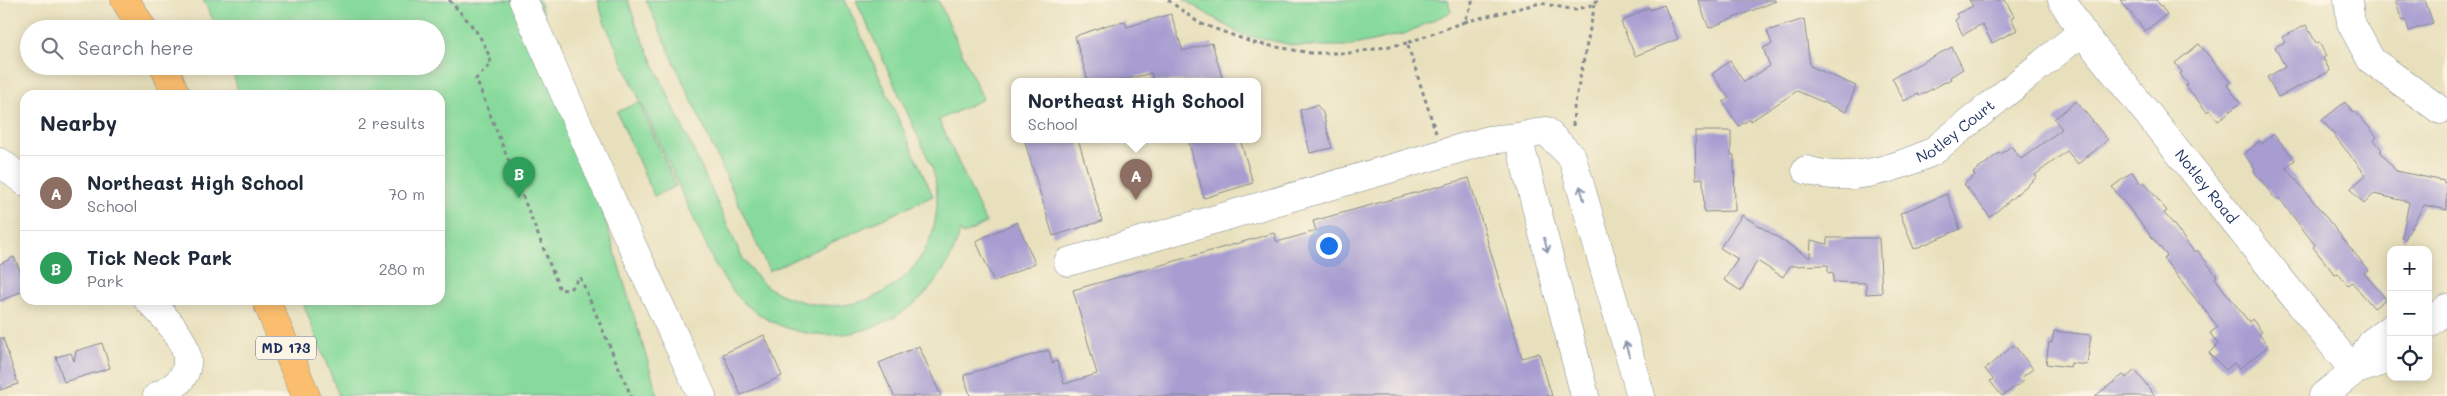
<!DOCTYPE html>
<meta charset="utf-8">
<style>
:root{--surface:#fff;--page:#f2f2f3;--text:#1f2937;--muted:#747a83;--line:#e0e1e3;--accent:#2563eb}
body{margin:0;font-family:Mali,sans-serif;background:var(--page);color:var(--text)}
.controls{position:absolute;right:15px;bottom:15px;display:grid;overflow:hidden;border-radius:10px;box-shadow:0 2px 12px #0003}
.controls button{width:45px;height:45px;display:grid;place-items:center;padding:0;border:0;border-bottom:1px solid var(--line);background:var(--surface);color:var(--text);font:25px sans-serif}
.you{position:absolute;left:1328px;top:245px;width:18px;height:18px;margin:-12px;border:4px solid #fff;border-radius:50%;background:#1a73e8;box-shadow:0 0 0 8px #1a73e833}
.badge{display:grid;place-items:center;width:32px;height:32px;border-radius:50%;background:var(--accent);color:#fff;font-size:16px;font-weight:700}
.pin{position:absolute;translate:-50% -41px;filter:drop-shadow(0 1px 2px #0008)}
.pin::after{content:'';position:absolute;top:26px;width:18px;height:15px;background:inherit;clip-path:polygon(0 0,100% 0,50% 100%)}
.popup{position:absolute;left:1011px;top:78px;width:250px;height:65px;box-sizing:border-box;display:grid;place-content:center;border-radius:10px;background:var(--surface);filter:drop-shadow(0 1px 4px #0005);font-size:16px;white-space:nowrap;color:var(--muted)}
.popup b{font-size:19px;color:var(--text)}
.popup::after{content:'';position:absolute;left:50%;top:100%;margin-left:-10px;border:10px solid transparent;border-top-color:var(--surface)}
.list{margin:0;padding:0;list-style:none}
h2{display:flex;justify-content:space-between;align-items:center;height:65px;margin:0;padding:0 20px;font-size:21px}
h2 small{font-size:16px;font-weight:400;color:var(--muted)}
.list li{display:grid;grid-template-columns:32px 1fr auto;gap:15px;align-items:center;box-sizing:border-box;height:75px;padding:0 20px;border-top:1px solid var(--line)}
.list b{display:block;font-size:19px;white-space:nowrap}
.list p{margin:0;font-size:16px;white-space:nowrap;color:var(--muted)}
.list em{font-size:16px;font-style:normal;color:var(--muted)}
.icon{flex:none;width:28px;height:28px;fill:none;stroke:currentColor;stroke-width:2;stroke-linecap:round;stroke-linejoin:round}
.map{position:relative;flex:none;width:2447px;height:396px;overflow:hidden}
.search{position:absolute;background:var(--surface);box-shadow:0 2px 12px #0003;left:20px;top:20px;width:425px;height:55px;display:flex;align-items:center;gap:12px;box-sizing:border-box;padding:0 18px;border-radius:28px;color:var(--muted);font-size:19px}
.panel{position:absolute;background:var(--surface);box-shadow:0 2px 12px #0003;left:20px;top:90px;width:425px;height:215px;border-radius:15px}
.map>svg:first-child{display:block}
.green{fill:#87da9b;stroke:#51847c}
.building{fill:#a79dd1}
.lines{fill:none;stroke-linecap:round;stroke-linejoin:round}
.minor-casing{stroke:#82888d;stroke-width:29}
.major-casing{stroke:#82888d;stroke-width:29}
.path{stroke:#82888d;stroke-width:3;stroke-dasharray:4 4;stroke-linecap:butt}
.minor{stroke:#fff;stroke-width:28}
.major{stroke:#fbbe6e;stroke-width:28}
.oneway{stroke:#8d97ae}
.labels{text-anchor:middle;stroke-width:4;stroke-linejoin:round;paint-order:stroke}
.shield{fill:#fcf5e5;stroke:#5e6a86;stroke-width:1}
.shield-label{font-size:14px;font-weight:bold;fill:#1b2f5e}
.street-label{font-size:15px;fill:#1b2f5e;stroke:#fcf5e5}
</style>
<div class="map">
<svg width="2447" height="396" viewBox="0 0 2447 396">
<rect width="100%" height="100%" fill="#fcf5e5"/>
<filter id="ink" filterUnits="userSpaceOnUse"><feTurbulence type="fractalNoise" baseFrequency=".02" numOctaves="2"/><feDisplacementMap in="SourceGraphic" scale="10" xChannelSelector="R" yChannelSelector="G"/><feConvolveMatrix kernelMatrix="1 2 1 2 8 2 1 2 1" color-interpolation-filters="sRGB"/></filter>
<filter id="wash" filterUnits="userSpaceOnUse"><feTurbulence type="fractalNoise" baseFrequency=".0096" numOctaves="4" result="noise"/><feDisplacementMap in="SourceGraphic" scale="20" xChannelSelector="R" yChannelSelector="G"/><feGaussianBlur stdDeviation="1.12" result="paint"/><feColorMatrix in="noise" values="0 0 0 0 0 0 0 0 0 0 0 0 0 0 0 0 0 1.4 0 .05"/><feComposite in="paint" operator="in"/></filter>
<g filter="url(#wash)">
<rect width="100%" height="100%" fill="#e8e0bc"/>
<path class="green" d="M203,0H539L658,396H339L302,300H440V95H239L231,66H436V29H218Z
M598,0H628L637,27L743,259C749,267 755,276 763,283C774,293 789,298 804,302C886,323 957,249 932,167L856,0H938L983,99L939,120L986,223L963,235L960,231C936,327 818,370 742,301C730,289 721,275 713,261L604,21Z
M646,0H845L933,196L769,271Z
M1184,0H1448L1451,12L1404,34L1349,46H1297L1240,34Z
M639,102L676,186L654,196L617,112Z"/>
<g id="blocks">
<path class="building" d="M1698,0H1775L1776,1L1709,28Z
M1969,0H2005L2014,16L2011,18L2017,30L1992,43L1982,24L1963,35L1955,20L1958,18L1956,14L1973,6Z
M2120,0H2156L2167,14L2145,31Z
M2395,0H2425L2433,23L2409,31L2406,20L2402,21Z
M1664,5L1678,39L1635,56L1621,22L1649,7L1650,10Z
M1171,14L1183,51L1212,43L1223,81H1153L1151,73L1119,81H1088L1075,36L1111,24L1125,22L1127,27Z
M1804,19L1810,66L1856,86L1846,112L1797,91L1751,121L1750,119L1739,126L1723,102L1729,98L1712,74L1730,61L1744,82L1770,66L1763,48L1772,44L1767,31Z
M2306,25L2316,43L2319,42L2326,56L2323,58L2330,71L2278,97L2267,77L2285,67L2275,47L2285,42L2283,37Z
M2199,44L2230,82L2227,85L2240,103L2218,121L2209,110L2207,112L2186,86L2188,84L2180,74L2182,72L2175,63Z
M1952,47L1963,69L1950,77L1951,79L1919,96L1918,94L1904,101L1892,78Z
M2076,101L2108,140L2078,164L2067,151L2035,175L2037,177L1990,217L1964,184L1975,175L1973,173L1999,153L2001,154L2011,146L2021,159L2062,129L2054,119Z
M2345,102L2353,112L2355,111L2377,137L2374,140L2382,150L2380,151L2396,171L2444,181V183L2447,184V210L2424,205L2405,239L2402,238L2409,202L2374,194L2364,204L2352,191L2351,188L2366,175L2322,120Z
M1317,105L1323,113L1332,148L1310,153L1300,110Z
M1695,131H1731V155H1734L1735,211L1704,212L1703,178L1696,179Z
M2274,134L2295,160L2286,167L2368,270L2364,273L2386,299L2374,308L2352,282L2348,286L2338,273L2335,275L2313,247L2315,245L2279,198L2276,200L2254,171L2255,169L2244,154L2260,141L2262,144Z
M1024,139H1078L1102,221L1053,236Z
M1188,139H1240L1253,183L1204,198Z
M2132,172L2141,184L2144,182L2167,211L2164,213L2174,225L2194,252L2197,250L2217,276L2215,278L2223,289L2249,322L2252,319L2262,332L2259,334L2268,346L2239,369L2234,363L2226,370L2209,353L2218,344L2210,333L2218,327L2164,259L2167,256L2112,187Z
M1469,178L1522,358L1539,353L1552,396H970L964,375L1049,350L1052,363L1057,361L1064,384L1097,374L1073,290L1274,233L1277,242L1316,231L1313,221Z
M1947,194L1960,229L1914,249L1900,213Z
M1742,215L1810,258L1811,240L1827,244V238H1879L1882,293L1866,294V283L1833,282V272L1828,273V265L1790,266L1783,277L1757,261L1741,291L1724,280L1738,259L1720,248Z
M1017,222L1035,263L994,282L976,241Z
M14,257L25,282V290L0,301V264Z
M2054,331L2091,335L2087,365L2071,363L2070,367L2046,364L2049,342L2052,343Z
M764,335L782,376L741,395L723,354Z
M0,338H3L18,384L0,390Z
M102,343L110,368L64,382L56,357L71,353L74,361L76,351Z
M2014,345L2033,369L2021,378L2024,381L2002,396L1990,381L1993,379L1985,369Z
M919,346L941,396H894L879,363Z
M2135,370L2155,396H2095L2123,375L2126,378Z"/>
</g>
</g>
<g filter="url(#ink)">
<use href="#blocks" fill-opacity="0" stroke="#82888d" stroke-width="1"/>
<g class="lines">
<defs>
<g id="minor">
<path d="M523,0L624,228L702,396"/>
<path id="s1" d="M2062,0L2082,32L2354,371"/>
<path d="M2348,0L2351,23L2371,60L2440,110"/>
<path d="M0,162L25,182"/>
<path id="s2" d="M1806,170C1849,183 1892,170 1932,152L2082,32"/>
<path d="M1068,262L1489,140L1518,137"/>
<path d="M148,300C178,329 214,371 157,396"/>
<path d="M2428,324L2447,308"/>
<path d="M2354,371L2383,361L2391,355"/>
<path d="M1585,396L1518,137L1546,131L1572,157L1641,396"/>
<path d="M2323,396L2354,371L2373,341L2391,328"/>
</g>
<path id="major" d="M125,0L143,29
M164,66L176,95
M266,300L306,396"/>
</defs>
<use href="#minor" class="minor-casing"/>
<use href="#major" class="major-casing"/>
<path class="path" d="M449,0C467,20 486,38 491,64L476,79L560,290L570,289L580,277L631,396
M1168,0L1199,23L1254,43L1311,53H1352L1407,43
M1472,0V5L1464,22L1540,3L1575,10L1595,4L1597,0
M1573,126L1574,108L1595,4
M1436,133L1407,43L1464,22"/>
<use href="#minor" class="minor"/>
<use href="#major" class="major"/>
</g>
<defs><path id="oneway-shaft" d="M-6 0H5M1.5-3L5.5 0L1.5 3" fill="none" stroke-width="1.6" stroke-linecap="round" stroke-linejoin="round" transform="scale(1.25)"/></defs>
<g class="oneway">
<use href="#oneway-shaft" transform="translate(1582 193) rotate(-106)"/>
<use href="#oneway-shaft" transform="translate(1546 245) rotate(75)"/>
<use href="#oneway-shaft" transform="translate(1627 349) rotate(-106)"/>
</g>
</g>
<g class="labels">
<rect class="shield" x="256" y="336.5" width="60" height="23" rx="4"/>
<g class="shield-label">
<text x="286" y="353">MD 173</text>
</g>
<g class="street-label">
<text dy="5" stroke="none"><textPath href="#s2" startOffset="161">Notley Court</textPath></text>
<text dy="5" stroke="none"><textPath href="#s1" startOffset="236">Notley Road</textPath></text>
</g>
</g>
</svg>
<div class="controls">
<button>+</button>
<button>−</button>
<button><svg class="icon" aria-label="locate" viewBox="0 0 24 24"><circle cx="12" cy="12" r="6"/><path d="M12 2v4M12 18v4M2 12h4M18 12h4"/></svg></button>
</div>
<div class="you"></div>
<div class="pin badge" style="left:1136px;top:200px;background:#8d6e63">A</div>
<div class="popup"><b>Northeast High School</b>School</div>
<div class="pin badge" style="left:519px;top:198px;background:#2e9e5b">B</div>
<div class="search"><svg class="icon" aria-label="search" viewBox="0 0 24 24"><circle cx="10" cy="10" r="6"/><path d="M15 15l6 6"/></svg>Search here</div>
<section class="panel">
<h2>Nearby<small>2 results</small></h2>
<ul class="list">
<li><span class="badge" style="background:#8d6e63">A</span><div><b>Northeast High School</b><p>School</p></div><em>70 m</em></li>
<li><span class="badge" style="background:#2e9e5b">B</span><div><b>Tick Neck Park</b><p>Park</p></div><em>280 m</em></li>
</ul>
</section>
</div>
